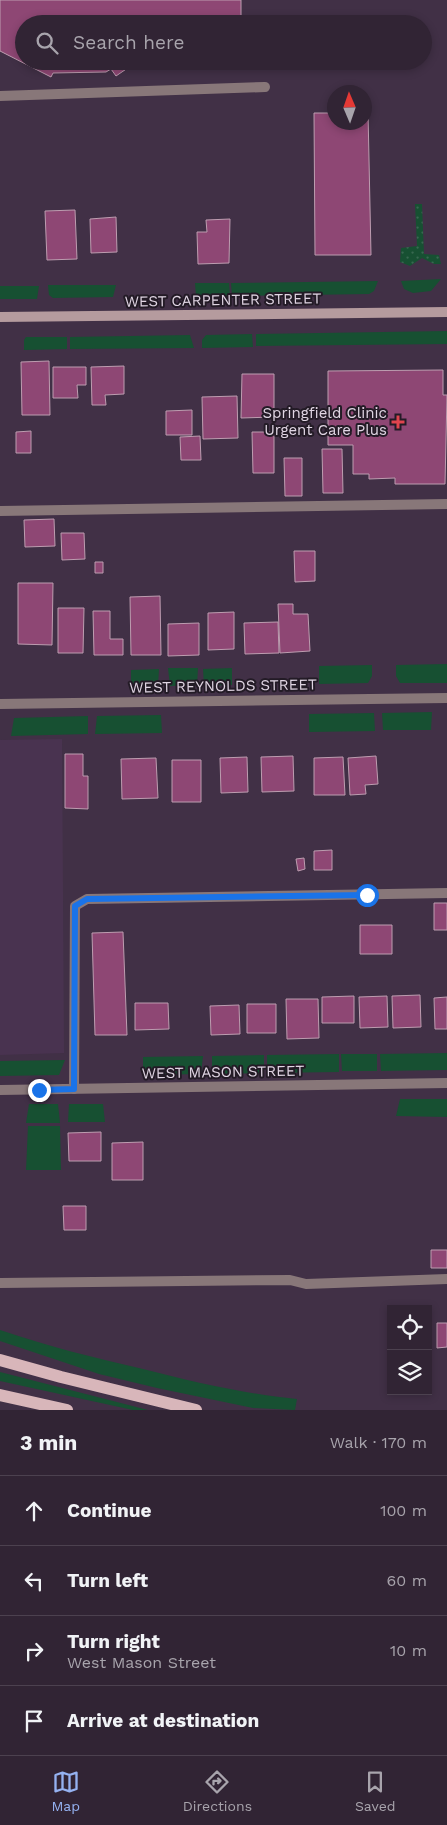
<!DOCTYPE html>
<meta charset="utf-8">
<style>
:root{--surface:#312434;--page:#392c3c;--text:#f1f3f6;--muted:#a8a4ac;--line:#4c414f;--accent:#95b2f1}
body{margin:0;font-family:"Work Sans",sans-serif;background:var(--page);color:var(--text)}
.controls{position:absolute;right:15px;bottom:15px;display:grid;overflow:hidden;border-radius:0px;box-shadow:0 2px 8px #0003}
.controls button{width:45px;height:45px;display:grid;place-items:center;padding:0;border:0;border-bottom:1px solid var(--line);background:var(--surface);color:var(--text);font:25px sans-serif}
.compass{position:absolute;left:327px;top:85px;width:45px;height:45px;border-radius:50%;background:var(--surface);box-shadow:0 2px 8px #0003;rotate:358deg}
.stop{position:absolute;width:15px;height:15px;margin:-11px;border:4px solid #1a73e8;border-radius:50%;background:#fff}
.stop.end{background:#1a73e8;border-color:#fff;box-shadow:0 1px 5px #0008}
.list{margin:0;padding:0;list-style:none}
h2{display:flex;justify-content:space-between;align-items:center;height:65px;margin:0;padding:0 20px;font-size:21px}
h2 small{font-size:16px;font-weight:400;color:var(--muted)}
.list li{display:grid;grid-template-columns:32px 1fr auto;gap:15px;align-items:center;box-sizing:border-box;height:70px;padding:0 20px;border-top:1px solid var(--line)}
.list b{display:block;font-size:19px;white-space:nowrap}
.list p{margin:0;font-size:16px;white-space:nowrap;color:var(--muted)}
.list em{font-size:16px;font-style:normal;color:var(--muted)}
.icon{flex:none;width:28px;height:28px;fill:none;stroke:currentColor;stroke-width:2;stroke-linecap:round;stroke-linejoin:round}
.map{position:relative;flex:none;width:447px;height:1410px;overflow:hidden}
.search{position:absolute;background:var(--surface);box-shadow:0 2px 8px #0003;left:15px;right:15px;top:15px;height:55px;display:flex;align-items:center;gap:12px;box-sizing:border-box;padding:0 18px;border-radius:28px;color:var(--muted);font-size:19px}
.sheet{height:345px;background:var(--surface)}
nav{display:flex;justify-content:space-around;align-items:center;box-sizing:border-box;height:70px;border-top:1px solid var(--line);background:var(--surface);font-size:14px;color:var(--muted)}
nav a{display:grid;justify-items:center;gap:2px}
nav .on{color:var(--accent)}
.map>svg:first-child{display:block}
.built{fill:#493350}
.grass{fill:#175032}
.park{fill:url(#park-dots)}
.building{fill:#8e4774;stroke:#bd9db0}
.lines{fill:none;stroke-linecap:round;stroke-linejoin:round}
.lane{stroke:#887779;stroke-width:10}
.street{stroke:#887779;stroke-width:10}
.secondary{stroke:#b59b9e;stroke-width:10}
.primary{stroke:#d8b6ba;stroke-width:12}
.route{stroke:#1a73e8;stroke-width:6}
.health-dot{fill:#e0444e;stroke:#231b26;stroke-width:2}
.labels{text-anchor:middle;stroke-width:4;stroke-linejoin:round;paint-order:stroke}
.street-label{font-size:15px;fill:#e0d5e3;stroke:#231b26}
.poi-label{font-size:15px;fill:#e0d5e3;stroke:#231b26;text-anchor:end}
</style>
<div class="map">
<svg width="447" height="1410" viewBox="0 0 447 1410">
<defs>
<pattern id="park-dots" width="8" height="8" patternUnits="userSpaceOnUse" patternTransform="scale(1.25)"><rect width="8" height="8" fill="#175032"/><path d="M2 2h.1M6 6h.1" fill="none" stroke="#386850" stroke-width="1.8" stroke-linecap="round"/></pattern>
</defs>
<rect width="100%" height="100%" fill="#413046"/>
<path class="built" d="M62,739L64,1053L0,1055V740Z"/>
<path class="grass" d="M441,279L431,291L413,293L404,289L401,281Z
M378,281L374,291L369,294L232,296L231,283Z
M195,283H229L230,296H196Z
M48,285H116L113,297L53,298L49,295Z
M0,286H39L37,299H0Z
M447,331V344L256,346V334Z
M252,334L253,347L202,348V340L206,335Z
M190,335L194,348L70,349V337Z
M26,337H67V349L24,350V340Z
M447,664V683H400L396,676V665Z
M372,665V676L368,683L319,684V666Z
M168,668H198L197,685L170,686Z
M232,668V685L204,686L203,669Z
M159,669L158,686H131V670Z
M432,712L431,730H383L382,713Z
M374,713L375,731L309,732V714Z
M161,715L162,733L95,734L97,716Z
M88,716V734L11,736L14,718Z
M447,1053V1070L381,1071L380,1054Z
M339,1054V1072L267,1073V1055Z
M341,1054H377V1071H342Z
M264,1055V1073L216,1074L212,1067V1056Z
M203,1056L201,1074L148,1075L143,1067V1057Z
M65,1060L59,1075L0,1076V1061Z
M400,1099H447V1117L396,1116Z
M29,1104H58L60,1123H26Z
M69,1104H103L105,1122H68Z
M28,1126H60L61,1170H26Z
M0,1330C47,1346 95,1358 143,1369C194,1382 245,1394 297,1399L295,1410L253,1408L157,1388L99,1374L0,1341Z
M0,1372L148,1410H133L0,1381Z"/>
<path class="park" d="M415,204H422L424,254L439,255L441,264H434L422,258L410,266L400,262L401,248L417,246Z"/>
<path class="building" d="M0,0H241V24H207L205,18L196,24H24V61H138L116,76L111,69L106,72L53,73L51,77L0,51Z
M364,112H368L371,255H315L314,113H334V122H364Z
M75,210L77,259L47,260L45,211Z
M116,217L117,252L91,253L90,219Z
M230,219L229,263L198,264L197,232H207L206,220Z
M49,361L50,415H22L21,362Z
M124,366V394L105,395L106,405H92L91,367Z
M53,367H86V385H77L78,398H53Z
M443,370V395H447L445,484H395V478L369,479V474H353V445H328V371Z
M242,374H274V417L241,418Z
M237,396L238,438L203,439L202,397Z
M192,410V435H166V411Z
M31,431V453H16V432Z
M252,432H274V473H253Z
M200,436L201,460H181L180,437Z
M322,449H342L343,493H323Z
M284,458H302V496H285Z
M54,519L55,546L25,547L24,520Z
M61,533H84L85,559L62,560Z
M294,551H315V581L295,582Z
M95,562H103V573H95Z
M18,583H53L52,645L18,644Z
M160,596L161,655H131L130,597Z
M278,604H293V614H308L310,651L280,653Z
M58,608H84L83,653H58Z
M93,611H110V639H123V655H94Z
M234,612V649L208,650V613Z
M278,622L279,653L245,654L244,623Z
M199,623V655L168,656V624Z
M65,754H83V776H88V809L65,808Z
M293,756L294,791L262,792L261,757Z
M376,756L378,784L365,785L366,794L350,795L348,758Z
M247,757L248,792L221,793L220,758Z
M343,757L345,795H314V758Z
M156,758L158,798L122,799L121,759Z
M172,760H201V802H172Z
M332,850V870H314V851Z
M304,858L305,869L298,871L296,859Z
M434,903H447V930H434Z
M360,925H392V954H360Z
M123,932L127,1035H95L92,933Z
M420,995L421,1027L393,1028L392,996Z
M354,996V1023H322V997Z
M387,996L388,1027L360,1028L359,997Z
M447,997V1029H435L434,998Z
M286,999H318L319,1038L287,1039Z
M135,1003H168L169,1029L135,1030Z
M247,1004H276V1033H247Z
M239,1005L240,1034L211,1035L210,1006Z
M101,1132V1161H69L68,1133Z
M143,1142V1180H112V1143Z
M63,1206H86V1230H64Z
M431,1250H447V1268H431Z
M437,1323H447V1347L437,1348Z"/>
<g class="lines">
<path class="lane" d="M0,96L265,87
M0,511L447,504
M74,1089L75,906L87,899L447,893
M0,1283L290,1280L306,1284L447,1279"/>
<path class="street" d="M0,704L447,698
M0,1090L447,1083"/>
<path class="secondary" d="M0,317L447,312"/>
<path class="primary" d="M0,1360L61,1377L196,1410
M0,1395L67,1410"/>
</g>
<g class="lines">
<path class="route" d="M39,1090L74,1089L75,906L87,899L367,895"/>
</g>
<path class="health-dot" d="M395.5 414.5h5v5h5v5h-5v5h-5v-5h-5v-5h5z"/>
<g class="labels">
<g class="street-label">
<text transform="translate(223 300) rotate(-1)" y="5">WEST CARPENTER STREET</text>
<text transform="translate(223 686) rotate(-1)" y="5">WEST REYNOLDS STREET</text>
<text transform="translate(223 1072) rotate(-1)" y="5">WEST MASON STREET</text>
</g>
<g class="poi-label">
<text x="387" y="418">Springfield Clinic<tspan x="387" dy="17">Urgent Care Plus</tspan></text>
</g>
</g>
</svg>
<div class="controls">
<button><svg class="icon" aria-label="locate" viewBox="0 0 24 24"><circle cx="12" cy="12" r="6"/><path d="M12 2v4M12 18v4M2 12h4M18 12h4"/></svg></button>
<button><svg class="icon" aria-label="layers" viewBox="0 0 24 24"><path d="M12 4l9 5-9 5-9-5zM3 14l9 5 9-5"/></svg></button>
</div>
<svg class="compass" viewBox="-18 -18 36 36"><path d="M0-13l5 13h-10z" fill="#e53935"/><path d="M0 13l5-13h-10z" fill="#a8a4ac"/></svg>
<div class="stop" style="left:367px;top:895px"></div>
<div class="stop end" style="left:39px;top:1090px"></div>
<div class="search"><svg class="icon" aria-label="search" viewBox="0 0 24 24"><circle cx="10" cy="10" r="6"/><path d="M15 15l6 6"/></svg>Search here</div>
</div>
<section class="sheet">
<h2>3 min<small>Walk · 170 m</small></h2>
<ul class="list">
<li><svg class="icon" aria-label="ahead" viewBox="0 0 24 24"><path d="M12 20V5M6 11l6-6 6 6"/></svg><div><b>Continue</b></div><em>100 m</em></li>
<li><svg class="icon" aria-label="left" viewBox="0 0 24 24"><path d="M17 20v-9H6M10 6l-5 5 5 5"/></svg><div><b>Turn left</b></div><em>60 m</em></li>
<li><svg class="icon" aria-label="right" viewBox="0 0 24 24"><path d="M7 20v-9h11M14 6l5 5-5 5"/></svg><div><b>Turn right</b><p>West Mason Street</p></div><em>10 m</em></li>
<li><svg class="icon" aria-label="arrive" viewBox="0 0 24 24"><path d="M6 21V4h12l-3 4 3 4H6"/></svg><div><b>Arrive at destination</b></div></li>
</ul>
</section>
<nav>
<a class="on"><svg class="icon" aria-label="map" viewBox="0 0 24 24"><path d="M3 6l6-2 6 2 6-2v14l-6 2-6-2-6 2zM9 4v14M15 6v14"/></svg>Map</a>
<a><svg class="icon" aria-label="directions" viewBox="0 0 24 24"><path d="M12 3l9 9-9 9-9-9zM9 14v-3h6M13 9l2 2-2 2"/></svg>Directions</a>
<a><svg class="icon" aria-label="saved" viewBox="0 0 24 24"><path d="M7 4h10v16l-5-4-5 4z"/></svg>Saved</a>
</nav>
